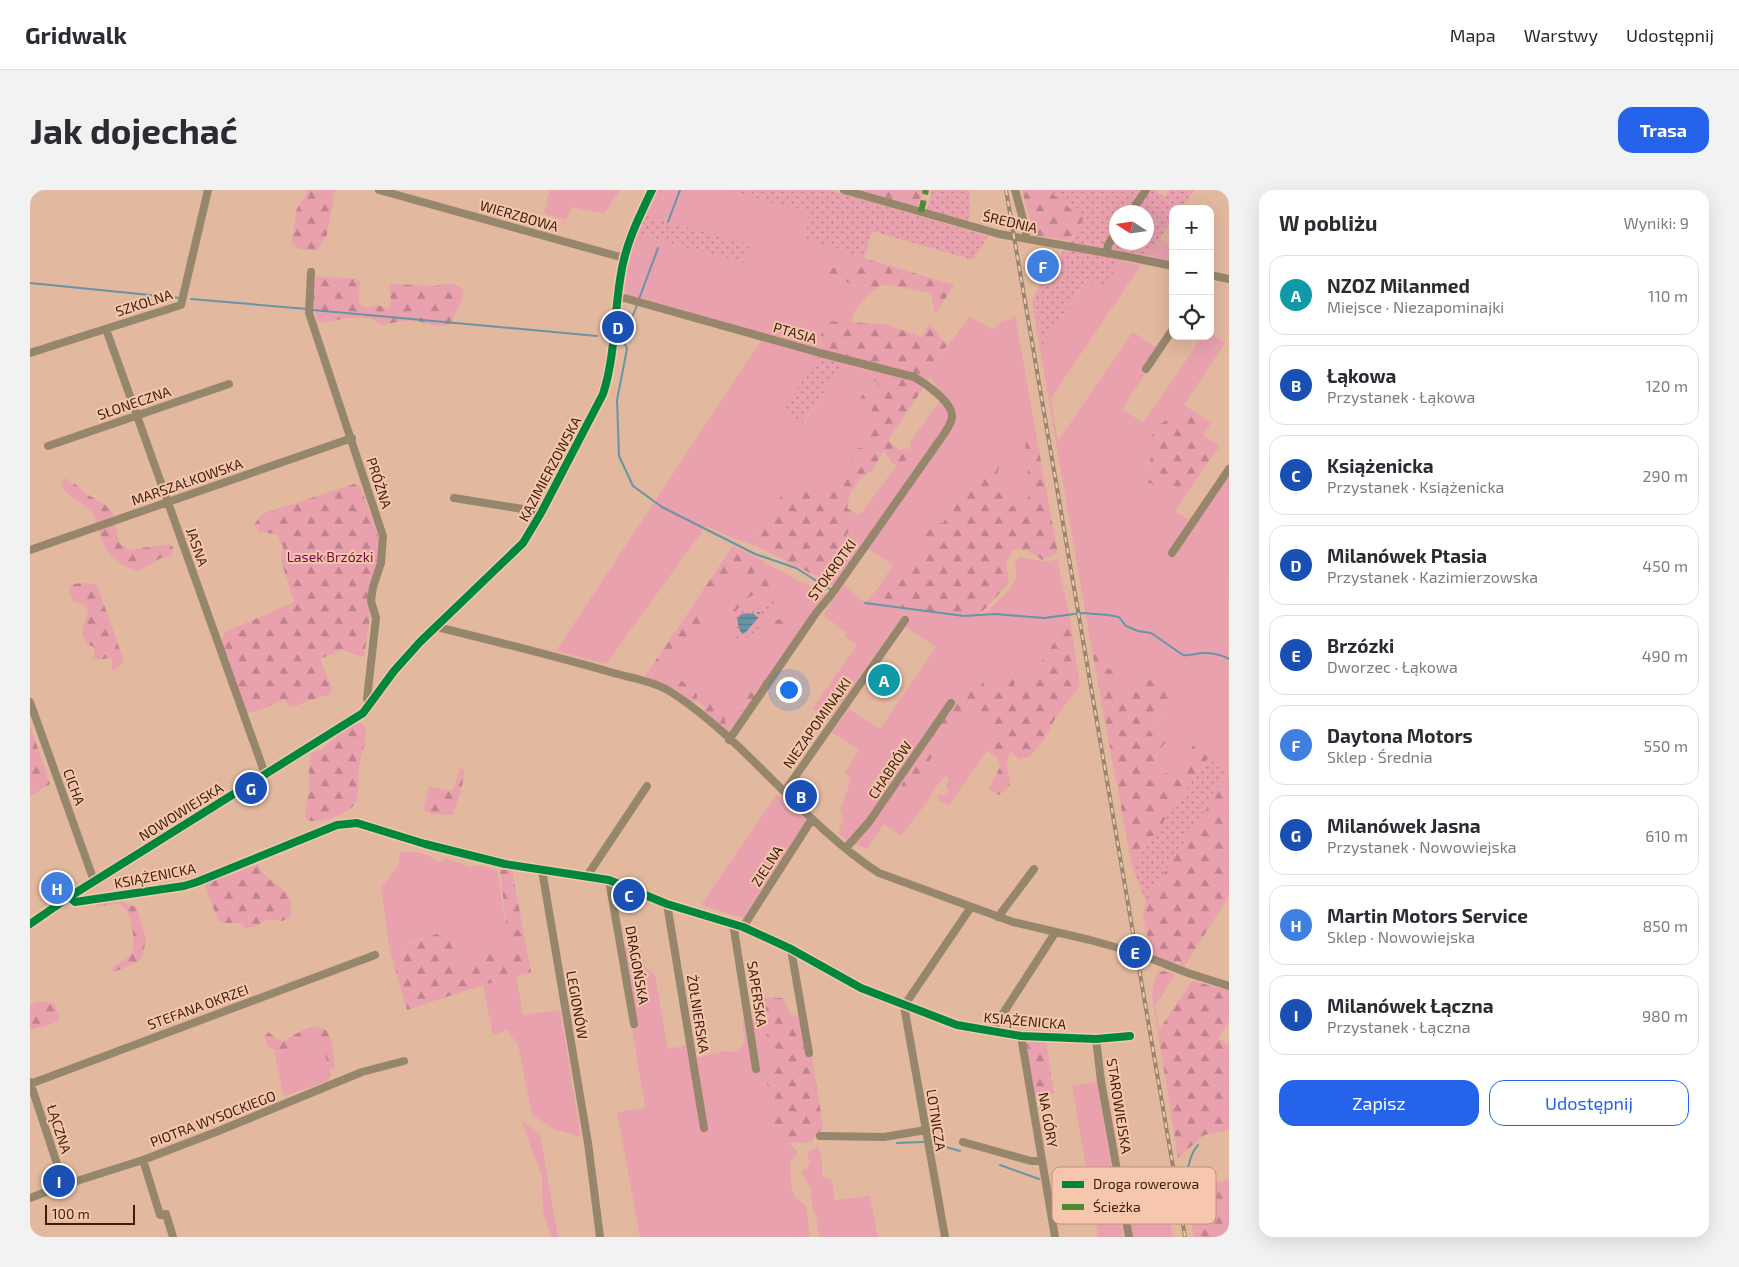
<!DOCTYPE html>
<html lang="pl">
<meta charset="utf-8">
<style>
:root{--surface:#fff;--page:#f2f2f3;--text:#2b2b33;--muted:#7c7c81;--line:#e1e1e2;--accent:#2563eb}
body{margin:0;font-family:"Exo 2",sans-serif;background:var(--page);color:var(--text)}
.controls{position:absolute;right:15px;top:15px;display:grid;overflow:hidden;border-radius:10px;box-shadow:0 5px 20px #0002}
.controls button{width:45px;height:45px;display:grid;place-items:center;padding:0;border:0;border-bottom:1px solid var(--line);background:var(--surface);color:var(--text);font:25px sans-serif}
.compass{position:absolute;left:1079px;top:15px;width:45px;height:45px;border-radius:50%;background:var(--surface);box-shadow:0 5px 20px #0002;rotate:282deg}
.scale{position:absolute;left:15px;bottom:12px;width:90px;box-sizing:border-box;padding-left:5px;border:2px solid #3b1e0b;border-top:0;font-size:14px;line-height:18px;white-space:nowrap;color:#3b1e0b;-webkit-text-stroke:4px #f6c7ac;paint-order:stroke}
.you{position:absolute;left:758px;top:499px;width:18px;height:18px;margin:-12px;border:4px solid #fff;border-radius:50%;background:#1a73e8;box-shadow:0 0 0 8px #1a73e833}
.badge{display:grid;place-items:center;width:32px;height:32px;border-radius:50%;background:var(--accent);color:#fff;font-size:16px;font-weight:700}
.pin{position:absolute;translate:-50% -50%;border:2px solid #fff;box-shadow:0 1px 5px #0006}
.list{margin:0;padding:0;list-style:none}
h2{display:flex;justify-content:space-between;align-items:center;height:65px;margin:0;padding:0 20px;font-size:21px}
h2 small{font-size:16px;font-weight:400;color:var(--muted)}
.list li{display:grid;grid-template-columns:32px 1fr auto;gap:15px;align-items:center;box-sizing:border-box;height:80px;margin:0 10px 10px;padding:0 10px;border:1px solid var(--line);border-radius:15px}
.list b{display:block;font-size:19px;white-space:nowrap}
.list p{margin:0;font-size:16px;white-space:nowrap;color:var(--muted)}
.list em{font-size:16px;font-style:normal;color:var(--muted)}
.actions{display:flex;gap:10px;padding:15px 20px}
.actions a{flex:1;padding:11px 0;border:1px solid var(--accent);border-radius:15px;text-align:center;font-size:18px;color:var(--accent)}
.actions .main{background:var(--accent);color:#fff}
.icon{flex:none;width:28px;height:28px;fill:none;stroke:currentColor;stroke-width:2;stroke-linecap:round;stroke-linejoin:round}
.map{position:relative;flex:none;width:1199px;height:1047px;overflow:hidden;border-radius:15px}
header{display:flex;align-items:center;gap:30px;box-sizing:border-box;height:70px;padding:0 25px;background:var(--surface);border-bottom:1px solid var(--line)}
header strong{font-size:24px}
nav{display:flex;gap:28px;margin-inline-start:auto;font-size:18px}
.intro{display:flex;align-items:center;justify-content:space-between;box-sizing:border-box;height:120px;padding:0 30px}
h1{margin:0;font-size:35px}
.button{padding:12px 22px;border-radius:15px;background:var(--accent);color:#fff;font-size:18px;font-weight:700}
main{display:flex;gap:30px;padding:0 30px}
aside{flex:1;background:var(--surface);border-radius:15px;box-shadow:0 5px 20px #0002}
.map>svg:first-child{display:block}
.grass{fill:#e9a1ae}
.forest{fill:url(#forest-firs)}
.garden{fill:url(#garden-dots);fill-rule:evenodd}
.water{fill:url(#water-rules)}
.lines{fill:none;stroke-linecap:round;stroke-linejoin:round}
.stream{stroke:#6994a6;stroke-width:2}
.minor{stroke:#96866c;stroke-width:8}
.rail-casing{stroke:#98856f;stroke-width:4}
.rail{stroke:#f6c7ac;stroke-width:2;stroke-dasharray:5.5;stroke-linecap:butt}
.quiet{stroke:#4f8a35;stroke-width:6;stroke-dasharray:12 6;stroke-linecap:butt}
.cycleway-casing{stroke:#f6c7ac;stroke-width:11}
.cycleway{stroke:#00873e;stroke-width:8}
.labels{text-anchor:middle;stroke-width:4;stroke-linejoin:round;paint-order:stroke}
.street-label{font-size:14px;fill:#3b1e0b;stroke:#f6c7ac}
.park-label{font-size:14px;fill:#770649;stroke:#f6c7ac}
.key{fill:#f6c7ac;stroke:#be947c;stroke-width:1}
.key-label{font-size:14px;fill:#3b1e0b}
</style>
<header>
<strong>Gridwalk</strong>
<nav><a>Mapa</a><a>Warstwy</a><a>Udostępnij</a></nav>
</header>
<div class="intro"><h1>Jak dojechać</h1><a class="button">Trasa</a></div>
<main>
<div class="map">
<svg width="1199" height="1047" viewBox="0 0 1199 1047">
<defs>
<pattern id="forest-firs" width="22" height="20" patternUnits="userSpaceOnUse" patternTransform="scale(1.25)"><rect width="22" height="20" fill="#e9a1ae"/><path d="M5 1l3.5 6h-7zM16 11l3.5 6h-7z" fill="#be838c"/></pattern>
<pattern id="garden-dots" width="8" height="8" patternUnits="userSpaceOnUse" patternTransform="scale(1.25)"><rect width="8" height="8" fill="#e9a1ae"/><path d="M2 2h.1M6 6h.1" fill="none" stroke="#be838c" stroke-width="1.8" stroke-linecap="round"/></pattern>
<pattern id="water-rules" width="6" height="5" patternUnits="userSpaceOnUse" patternTransform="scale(1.25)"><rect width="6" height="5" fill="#6994a6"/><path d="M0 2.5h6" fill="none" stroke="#587885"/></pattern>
</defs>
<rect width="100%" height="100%" fill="#e2b89f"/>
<path class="grass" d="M520,0H590L574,24L542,17L536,30L517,25L514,22Z
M625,0H699L779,23L772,49L834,68L795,81L840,103L825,120L821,133L793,131L789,165L774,233L814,173C828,178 844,181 849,198L841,205L844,234L835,259L821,271L794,308L764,297L730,334L722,354L700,347L676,336L576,474L526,461L732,149L598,106L594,99L598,70L606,44L713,73L719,55L614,25Z
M1129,49L1143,58V72L1117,66Z
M1091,71L1111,75L1021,208L1028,251L1103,142L1131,160L1092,219L1113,233L1173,146H1180V143L1195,153L1154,215L1181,233L1173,245L1190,256L1184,264L1171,246L1118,251L1128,256L1114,278L1121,292L1138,294L1159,300L1145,321L1161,331L1199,275L1198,583L1179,567V557L1165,553L1145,582L1129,584C1124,569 1128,558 1132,542L1122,546L1119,539L1141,518L1105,485L1088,514L1084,510L1088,493L1070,477L1069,465L1062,461L1002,113L1004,105L1012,155L1058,89L1072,98Z
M985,125L1005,239L996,248L1002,270C996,284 995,291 999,306L990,317L979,315V297L965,288L946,283L913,333L899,332L896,355L864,389L859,397L848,398L863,375L833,355L804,397L786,386L798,372L829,326L867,275L871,276L881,258L880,252L913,206L900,188L908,168L940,126L962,140L972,131L979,130Z
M703,356L796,405L701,543H697L674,522L675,517L667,511L661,513L646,499L615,487Z
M990,367L1017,372L1027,369L1040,429L995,496L989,499L983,495L991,479L989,477L969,500L963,504L956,499L953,492L878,602L934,520L969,539L957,561L919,615L907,610L908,605H914L919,601L916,596L919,588L916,586L908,594L897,612L871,646L854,634L837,659L825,654L823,656L808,643L812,633L813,627L810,621L821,589L815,583L829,560L802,542L819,519L850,539L906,457L868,432L799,530L783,518L827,455L815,446L817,443L793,425L814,394L835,413L934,426L950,424L959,420L980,399L986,388L985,372Z
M747,604L777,630L713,728L671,715Z
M370,662C386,662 397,661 408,673L416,668L440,677L449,675L467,681L480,759L459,764L446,775L435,778L427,773L426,766L395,747L360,761L351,698L369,674Z
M611,757L615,777L625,785L638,859L659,855L658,870L695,861L707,862L715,853L712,830L727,827L741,842L751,868L739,910L743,923L745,939L759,947V953L768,962L760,972L761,995L765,1008L776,1016L780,1047H610L587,922L615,918L589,759Z
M486,786L493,825L530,820L551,947L524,939L502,925L488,855L477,840L463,845L453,795Z
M282,852L294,862L301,884L298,891L254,906L244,861L250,862L267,853Z
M1067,891L1093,1047H1068L1042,896Z
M491,930L510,944L528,1047H521L513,1022L512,986Z
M788,956L792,968V987L802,990L805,1010L840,1006L848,1047H789L786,1027L782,1016L781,998L771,982L778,976L780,971L777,963Z
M1133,996L1143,1047H1102L1096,1016L1124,1004Z"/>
<path class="forest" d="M279,0H305L297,45L287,61L269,59L261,53L267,19Z
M828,0H893L888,17Z
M992,0H1027L1024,5L1040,18L1057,25L1039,51L1004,45Z
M834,68L924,95L905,125L901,103L854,94L840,103L794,81Z
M286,86L326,89L330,91L329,114L338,118L347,115L358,118L361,111L359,94H361L404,96L418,94L426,95L434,100C433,112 424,123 421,134C407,139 395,131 382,131C371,130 361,134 350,135L341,128H317L292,133L287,130C284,117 279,98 286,86Z
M793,131L854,134L892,147L899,133L917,155L908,168L900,188L858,250L869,260L881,258L878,267L871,277L861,272L854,260L842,281L830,289L820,303L817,318L829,326L798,372L786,386L722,354C732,329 741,312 764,297L794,308L821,271L819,263L824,257L835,259L844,234L838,229L842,220L830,210L833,203L841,205L849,198L847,192L835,187V179L789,165Z
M1150,222L1172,232L1171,246L1184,264L1159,300L1138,294L1127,298L1121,293L1112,294L1108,290L1128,256L1118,251L1130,234Z
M1005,239L1028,363L1012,370C1003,362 995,359 983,360L976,373L979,393L950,424L934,426L835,413L848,398L859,396L864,389L895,355L891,338L899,332L913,333L946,283L964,270L970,276L965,288L979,297V315L990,317L999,306C995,291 996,284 1002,270L995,263L996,248Z
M35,288L48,296L55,303L76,315L83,324L89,353L99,360L139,354L143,357L141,366L131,368L109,381C84,374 75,363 68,339C66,333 65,325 60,321C51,311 37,307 31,295Z
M324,294L330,296L351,354L334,467L311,460L290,469L302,499L301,504L260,517L254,509L232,519L214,524L190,455L195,442L264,412L251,370L253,357L247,344L230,342L224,335L232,324Z
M703,356L734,372L723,384L713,390L711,389L710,382L706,381L687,405C681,409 677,407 671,403Z
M736,374L740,375L737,380L740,386L738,401C718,404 715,410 703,425H701L703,416L712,400L729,393C727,386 731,379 736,374Z
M56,393L67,395L94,471L85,480H82L81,476L83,472L81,468L65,470L62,469L65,460L64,457L56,454L52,442L58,420L56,415L43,412L40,405V397L43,394Z
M679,412L683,413C672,418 673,424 674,435L668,434L667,436L674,439V442L670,444L661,443L657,453L639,473L636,472L635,468L626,478L622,476L646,440L653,438L670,414Z
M756,423L761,426L758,431L748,442L743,455L737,456V450L742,439L735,437L736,434L750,429Z
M1040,429L1050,495L1025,529L1015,548L1001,566L989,569L980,561L977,573L980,595L969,605L958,600L970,577L967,567L957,561L969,539L934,520L878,602H875L871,597L882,575L937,490L942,487L953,492L956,499L963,504L969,500L989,477L991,479L984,495L989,499L995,496Z
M758,459L701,543L703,531L712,518L723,492L745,465Z
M1062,461L1069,465L1070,477L1084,480L1088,493L1084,510L1088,514L1105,485C1119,483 1135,486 1140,501C1142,506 1141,513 1141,518L1130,527L1119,539L1123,546L1132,542L1142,529L1149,536L1126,564V573L1130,584L1145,582L1165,553L1169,552L1180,557L1179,567L1102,676Z
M628,481L652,491L667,504V511L661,513L646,499L615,487L617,483Z
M684,513L693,516C696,525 696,531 694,540L674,522L675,517L678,514Z
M329,533L333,534C336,538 336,537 336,541C336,553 331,565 329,576C327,588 332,608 321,618C312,626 288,634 277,630C273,621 277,615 278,607C281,593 277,575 281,563C285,561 292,560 296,556C306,548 316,536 329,533Z
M0,535L20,594L0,606Z
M430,578L435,581L431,601L423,625L402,624L393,620L399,596L421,601L424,598Z
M1199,582V706L1153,778L1148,771C1140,777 1130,769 1122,766L1113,727L1116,712L1143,669L1177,618L1179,609Z
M228,674C230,677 231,681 234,684C247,697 265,702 261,725L253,731L239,729L224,737L215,738L211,733H197L188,731L175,695L176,693L201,685Z
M470,680H482L501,782L453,795L377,820L360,761L415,741L431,749L432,758L426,766L427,773L435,778L446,775L459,764L479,759Z
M75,712H93L106,717L116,749L112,768L106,773L84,782L81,781C85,772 96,772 101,764C107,753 102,718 89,714C82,713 73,717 66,717L65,714Z
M1134,781L1145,785L1125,815L1129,840L1162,791L1199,800V831L1188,848L1199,855V940L1174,945L1148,968L1122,805L1124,792L1127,783Z
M723,807L753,808L760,825L776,827L793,937L781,952L759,953V947L745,939L743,923L739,910L737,890L740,873L749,866L747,859L740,857L736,845L741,842L727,827Z
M12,811L24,813L30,830L19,835L0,840V815Z
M286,836L297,841C303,854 304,864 305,878L299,879L294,862L282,852L267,853L250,862L239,858L234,846L238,842L247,849L253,851L275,839Z
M1016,851L1024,903L1004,907L996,854L999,852Z
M1199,990V1047H1164L1155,999Z"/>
<path class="garden" d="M697,0H799L958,46L943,70L842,41L834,68L772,49L779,23Z
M902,0H939L940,18L938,31L897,20Z
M1027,0H1124L1135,7L1140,0H1164L1150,19H1143V29L1117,66L1098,62L1072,98L1057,89L1012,155L1004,105L1057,26L1040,18L1024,5ZM1086,22H1116V52H1086Z
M614,25L720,55L714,73L606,44Z
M789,165L814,173L773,233L753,220Z
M747,409L746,414L733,428L727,441L721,447L709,449L704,447V440L707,435L704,428C716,412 723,421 736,416C740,413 741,410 747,409Z
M1179,567L1198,583L1179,609L1177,618L1143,669L1116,712L1102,676Z"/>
<path class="water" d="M716,423L724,424L728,428L716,442L713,444L710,441L707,430L710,425Z"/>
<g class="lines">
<path class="stream" d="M638,32L650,0
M0,93L150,108
M161,109L277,119
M609,109L628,58
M283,120L567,146
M588,147H591L596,156L597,159L587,210L589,266L603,296L632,317L725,364L766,378L801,400
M591,147L596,143L607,115
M835,413L934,426L965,424L1014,428L1052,423L1078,425L1089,427L1096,436L1108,441L1121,443L1153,465C1160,466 1166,463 1174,463C1182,463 1192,465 1199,469
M728,423H729
M867,953L893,952
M902,953L930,961
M970,975L1009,989
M1151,995H1153C1159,981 1158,966 1168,955
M1066,1011L1091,1019
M1098,1019L1133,1003L1138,998"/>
<path class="minor" d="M349,0L594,68
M814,0L969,44L1099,67L1143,76
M985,0L996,40V49
M1101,22L1116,0
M1077,63L1078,55L1086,43
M281,82L279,123L353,346L351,373L343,397L341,411L346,428L337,509L340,515
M1180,85L1199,89
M587,106L790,163L884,187C895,193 922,212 922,226C922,233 917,239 914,244L801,405L786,423L699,550
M76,139L235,584
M0,163L151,115L178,0
M1116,179L1143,139
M18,256L199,194
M424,308L505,321L511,323
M0,360L322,248
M1142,363L1199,279
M408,435L411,438C468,452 524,466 580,482C600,488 623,491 641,502C717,551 773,634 849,683L983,732L1060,750L1107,763L1158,783L1199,796
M0,512L64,691
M755,601L875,430
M816,658L839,632L921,513
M512,680L558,953L570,1047
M557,686L617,596
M579,690L604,834
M39,707L45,712L154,696L167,692L307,635L327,633L395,654L475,674L579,690L637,714L713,737L761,759L831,798L927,835L991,846L1066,849L1100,846
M637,714L674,938
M968,727L1004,679
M703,733L726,879
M0,734L39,707L333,523L364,481L390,452L493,353L511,323L573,204C585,167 584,127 590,90C594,57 608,29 622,0
M713,737L782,629
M761,759L779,863
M961,842L1025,743
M991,846L1025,1047
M1066,849L1071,891L1099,1047
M0,892L34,995
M0,894L345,765
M790,946L854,947L896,940
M933,952L1001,971H1012
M113,970L130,1025L136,1024L143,1047
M0,1008L34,995L113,970L186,942L332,882L374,871
M915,1047L874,816L941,717"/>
<defs>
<path id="rail" d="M976,0L1155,1047"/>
</defs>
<use href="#rail" class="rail-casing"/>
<use href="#rail" class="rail"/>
<path class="quiet" d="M891,22L896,0"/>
<defs>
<path id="cycleway" d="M39,707L45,712L154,696L167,692L307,635L327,633L395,654L475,674L579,690L637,714L713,737L761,759L831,798L927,835L991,846L1066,849L1100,846
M0,734L39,707L333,523L364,481L390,452L493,353L511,323L573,204C585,167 584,127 590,90C594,57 608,29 622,0"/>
</defs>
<use href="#cycleway" class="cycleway-casing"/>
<use href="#cycleway" class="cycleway"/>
</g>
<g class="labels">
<g class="street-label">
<text transform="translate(489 26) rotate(16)" y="5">WIERZBOWA</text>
<text transform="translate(980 32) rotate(13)" y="5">ŚREDNIA</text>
<text transform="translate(114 113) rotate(-18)" y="5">SZKOLNA</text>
<text transform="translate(765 143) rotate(16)" y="5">PTASIA</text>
<text transform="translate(104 213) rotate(-19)" y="5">SŁONECZNA</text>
<text transform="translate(520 279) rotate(-62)" y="5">KAZIMIERZOWSKA</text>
<text transform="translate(157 292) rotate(-19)" y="5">MARSZAŁKOWSKA</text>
<text transform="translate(349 293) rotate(72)" y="5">PRÓŻNA</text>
<text transform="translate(167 357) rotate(71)" y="5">JASNA</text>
<text transform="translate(802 380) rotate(-54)" y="5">STOKROTKI</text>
<text transform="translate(787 533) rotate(-55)" y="5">NIEZAPOMINAJKI</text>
<text transform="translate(860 580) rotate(-56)" y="5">CHABRÓW</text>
<text transform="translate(44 597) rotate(70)" y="5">CICHA</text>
<text transform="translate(151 622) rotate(-32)" y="5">NOWOWIEJSKA</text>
<text transform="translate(737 676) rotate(-57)" y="5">ZIELNA</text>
<text transform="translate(125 686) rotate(-11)" y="5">KSIĄŻENICKA</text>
<text transform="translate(607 775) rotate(80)" y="5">DRAGOŃSKA</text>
<text transform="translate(727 804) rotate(81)" y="5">SAPERSKA</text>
<text transform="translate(547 815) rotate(80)" y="5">LEGIONÓW</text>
<text transform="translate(168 817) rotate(-20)" y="5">STEFANA OKRZEI</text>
<text transform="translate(668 824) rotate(81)" y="5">ŻOŁNIERSKA</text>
<text transform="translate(995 831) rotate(5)" y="5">KSIĄŻENICKA</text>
<text transform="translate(1089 916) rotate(81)" y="5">STAROWIEJSKA</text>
<text transform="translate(183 929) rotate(-21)" y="5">PIOTRA WYSOCKIEGO</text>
<text transform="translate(906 930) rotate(81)" y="5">LOTNICZA</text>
<text transform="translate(1018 930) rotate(80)" y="5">NA GÓRY</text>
<text transform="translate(29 939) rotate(72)" y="5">ŁĄCZNA</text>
</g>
<g class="park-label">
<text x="300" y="372">Lasek Brzózki</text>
</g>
</g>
<rect x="1022" y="977" width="164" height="57" rx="8" class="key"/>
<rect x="1032" y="991" width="22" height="7" fill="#00873e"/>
<rect x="1032" y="1014" width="22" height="6" fill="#4f8a35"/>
<g class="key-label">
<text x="1063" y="999">Droga rowerowa</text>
<text x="1063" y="1022">Ścieżka</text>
</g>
</svg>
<div class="controls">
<button>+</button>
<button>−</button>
<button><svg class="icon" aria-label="locate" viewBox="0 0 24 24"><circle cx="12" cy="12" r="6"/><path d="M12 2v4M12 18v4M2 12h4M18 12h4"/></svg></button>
</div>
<svg class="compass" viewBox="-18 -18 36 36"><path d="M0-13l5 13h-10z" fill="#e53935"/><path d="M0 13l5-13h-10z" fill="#7c7c81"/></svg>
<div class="scale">100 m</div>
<div class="you"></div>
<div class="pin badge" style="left:854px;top:490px;background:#0f9aa8">A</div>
<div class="pin badge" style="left:771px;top:606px;background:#1a4fb4">B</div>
<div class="pin badge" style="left:599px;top:705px;background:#1a4fb4">C</div>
<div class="pin badge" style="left:588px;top:137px;background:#1a4fb4">D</div>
<div class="pin badge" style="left:1105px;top:762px;background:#1a4fb4">E</div>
<div class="pin badge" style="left:1013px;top:76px;background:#3f7fe0">F</div>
<div class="pin badge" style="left:221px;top:598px;background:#1a4fb4">G</div>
<div class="pin badge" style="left:27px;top:698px;background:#3f7fe0">H</div>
<div class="pin badge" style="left:29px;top:991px;background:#1a4fb4">I</div>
</div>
<aside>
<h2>W pobliżu<small>Wyniki: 9</small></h2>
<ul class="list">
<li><span class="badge" style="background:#0f9aa8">A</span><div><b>NZOZ Milanmed</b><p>Miejsce · Niezapominajki</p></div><em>110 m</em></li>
<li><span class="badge" style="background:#1a4fb4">B</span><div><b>Łąkowa</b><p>Przystanek · Łąkowa</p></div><em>120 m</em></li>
<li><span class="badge" style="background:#1a4fb4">C</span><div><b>Książenicka</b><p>Przystanek · Książenicka</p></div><em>290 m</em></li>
<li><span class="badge" style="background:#1a4fb4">D</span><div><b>Milanówek Ptasia</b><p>Przystanek · Kazimierzowska</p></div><em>450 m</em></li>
<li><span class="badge" style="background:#1a4fb4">E</span><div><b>Brzózki</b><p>Dworzec · Łąkowa</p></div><em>490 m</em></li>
<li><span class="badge" style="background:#3f7fe0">F</span><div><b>Daytona Motors</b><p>Sklep · Średnia</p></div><em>550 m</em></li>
<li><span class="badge" style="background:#1a4fb4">G</span><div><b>Milanówek Jasna</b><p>Przystanek · Nowowiejska</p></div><em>610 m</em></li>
<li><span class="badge" style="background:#3f7fe0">H</span><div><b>Martin Motors Service</b><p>Sklep · Nowowiejska</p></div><em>850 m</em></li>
<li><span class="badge" style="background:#1a4fb4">I</span><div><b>Milanówek Łączna</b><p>Przystanek · Łączna</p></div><em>980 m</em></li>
</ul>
<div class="actions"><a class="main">Zapisz</a><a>Udostępnij</a></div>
</aside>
</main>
